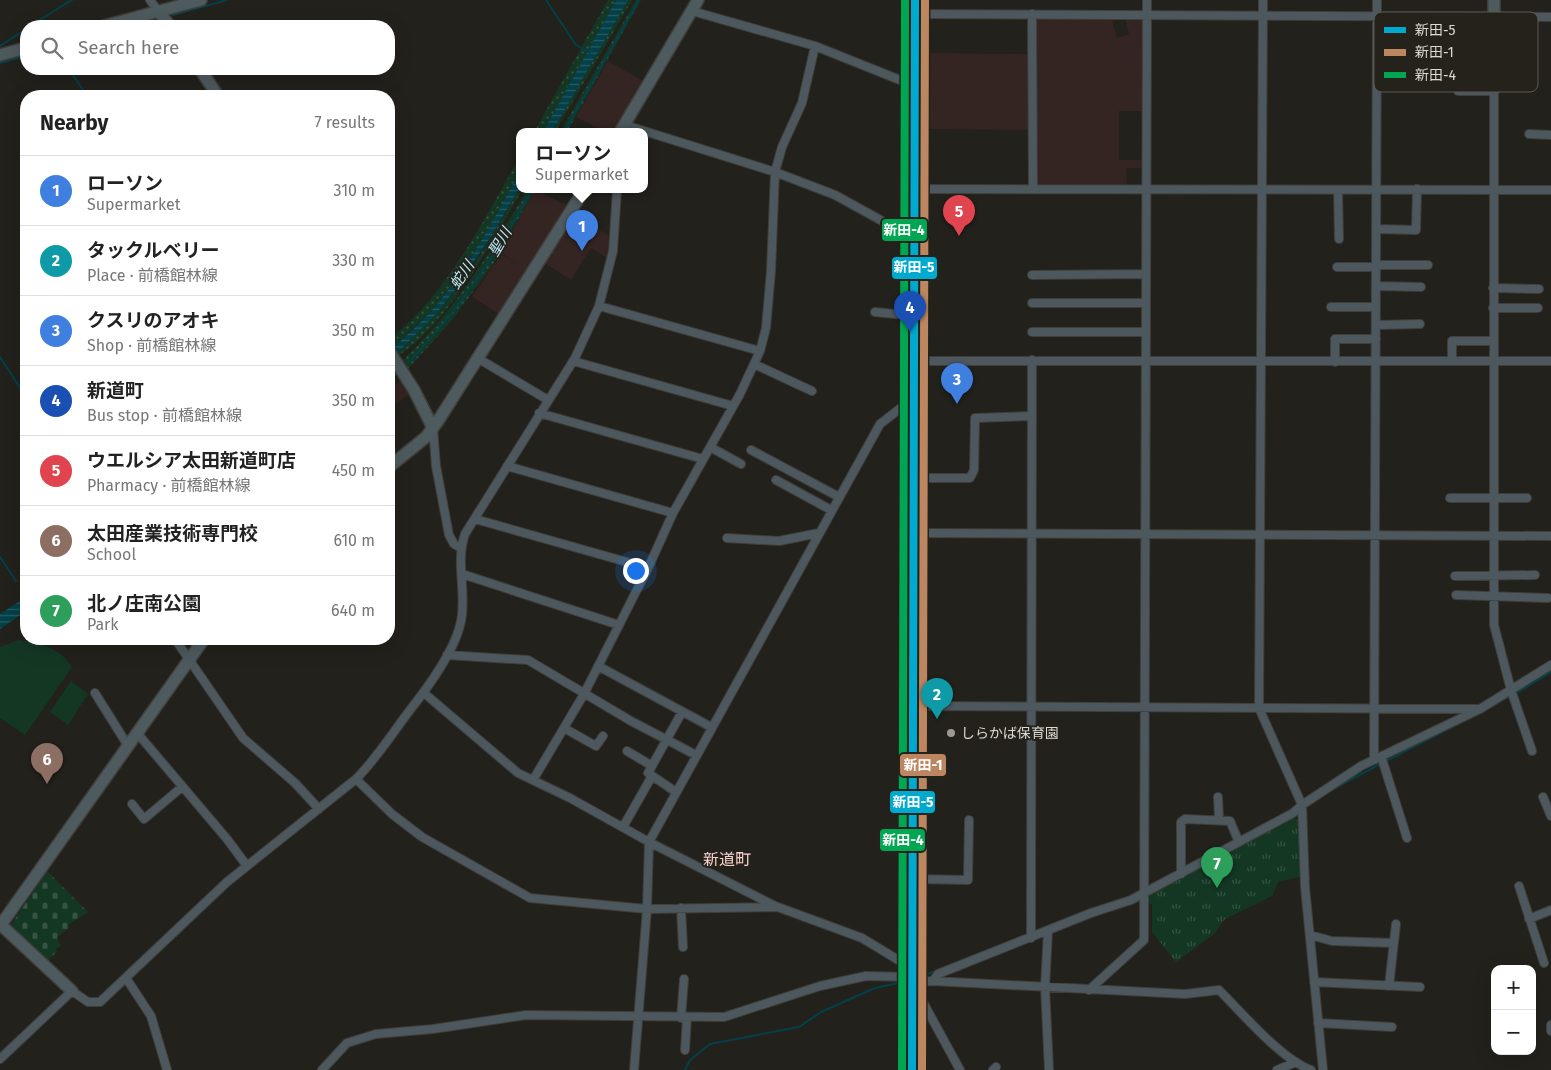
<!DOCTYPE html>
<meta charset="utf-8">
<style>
:root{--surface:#fff;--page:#f2f2f2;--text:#222;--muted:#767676;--line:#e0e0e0;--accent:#0f766e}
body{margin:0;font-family:"Fira Sans","Noto Sans JP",sans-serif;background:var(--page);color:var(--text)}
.controls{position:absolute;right:15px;bottom:15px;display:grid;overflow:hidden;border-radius:10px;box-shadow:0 5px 20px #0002}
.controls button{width:45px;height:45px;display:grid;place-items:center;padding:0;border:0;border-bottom:1px solid var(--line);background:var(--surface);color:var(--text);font:25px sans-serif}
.you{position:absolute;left:635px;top:570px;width:18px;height:18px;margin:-12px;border:4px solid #fff;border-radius:50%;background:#1a73e8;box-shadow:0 0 0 8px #1a73e833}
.badge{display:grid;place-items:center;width:32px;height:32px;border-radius:50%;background:var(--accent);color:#fff;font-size:16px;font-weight:700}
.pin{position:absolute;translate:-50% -41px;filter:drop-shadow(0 1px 2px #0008)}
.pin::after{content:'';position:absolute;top:26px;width:18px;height:15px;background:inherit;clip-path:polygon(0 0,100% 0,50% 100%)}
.popup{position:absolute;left:516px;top:128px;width:132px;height:65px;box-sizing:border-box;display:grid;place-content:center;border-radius:10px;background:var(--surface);filter:drop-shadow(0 1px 4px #0005);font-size:16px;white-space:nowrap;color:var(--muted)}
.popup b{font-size:19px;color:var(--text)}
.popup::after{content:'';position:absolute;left:50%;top:100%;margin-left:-10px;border:10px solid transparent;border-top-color:var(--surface)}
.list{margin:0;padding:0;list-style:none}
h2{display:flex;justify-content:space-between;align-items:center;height:65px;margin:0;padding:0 20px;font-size:21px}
h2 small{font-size:16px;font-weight:400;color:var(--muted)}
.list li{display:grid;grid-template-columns:32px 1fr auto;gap:15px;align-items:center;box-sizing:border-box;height:70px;padding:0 20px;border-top:1px solid var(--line)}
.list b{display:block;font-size:19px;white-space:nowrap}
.list p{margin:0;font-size:16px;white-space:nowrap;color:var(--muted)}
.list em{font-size:16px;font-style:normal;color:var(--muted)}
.icon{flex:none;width:28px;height:28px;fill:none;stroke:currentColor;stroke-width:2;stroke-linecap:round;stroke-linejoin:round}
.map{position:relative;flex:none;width:1551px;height:1070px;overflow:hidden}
.search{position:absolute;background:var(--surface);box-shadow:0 5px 20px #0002;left:20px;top:20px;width:375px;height:55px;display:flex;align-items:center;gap:12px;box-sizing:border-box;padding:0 18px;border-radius:20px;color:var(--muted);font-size:19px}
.panel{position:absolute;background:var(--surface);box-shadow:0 5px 20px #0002;left:20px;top:90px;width:375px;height:555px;border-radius:20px}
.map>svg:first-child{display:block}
.commercial{fill:#342422}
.grass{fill:url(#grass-dots)}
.cemetery{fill:url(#cemetery-stones)}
.park{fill:url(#park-tufts)}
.pitch{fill:#143724}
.water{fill:url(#water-rules)}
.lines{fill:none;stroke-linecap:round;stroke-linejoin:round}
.stream{stroke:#034049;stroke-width:2}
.street-casing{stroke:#3f3e3a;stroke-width:10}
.secondary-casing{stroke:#3f3e3a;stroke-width:14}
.primary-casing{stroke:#3f3e3a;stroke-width:15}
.street{stroke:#4c585d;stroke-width:8}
.secondary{stroke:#4d5a5e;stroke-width:11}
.primary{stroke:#536267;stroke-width:12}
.bus-1-casing{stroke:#24221a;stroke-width:11}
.bus-2-casing{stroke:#24221a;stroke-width:11}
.bus-3-casing{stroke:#24221a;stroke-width:11}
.bus-1{stroke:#00a9ce;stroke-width:8}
.bus-2{stroke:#bb8660;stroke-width:8}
.bus-3{stroke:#00a651;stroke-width:8}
.poi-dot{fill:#9a9994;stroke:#24221a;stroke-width:2}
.labels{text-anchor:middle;stroke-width:4;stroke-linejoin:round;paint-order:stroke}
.poi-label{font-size:14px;fill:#dbdad5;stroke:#24221a;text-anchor:start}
.water-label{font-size:15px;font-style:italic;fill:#baeef9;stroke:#24221a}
.quarter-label{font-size:16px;fill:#f5d1d1;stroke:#24221a}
.key{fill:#24221a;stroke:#5b5952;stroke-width:1}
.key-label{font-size:14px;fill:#dbdad5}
.line-badge{stroke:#24221a;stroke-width:2}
.badge-label{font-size:14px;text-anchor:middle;font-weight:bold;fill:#fff}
</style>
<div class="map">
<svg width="1551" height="1070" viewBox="0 0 1551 1070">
<defs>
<pattern id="grass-dots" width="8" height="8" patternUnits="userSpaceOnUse" patternTransform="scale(1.25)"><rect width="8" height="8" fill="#143724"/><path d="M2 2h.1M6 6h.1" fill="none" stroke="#365343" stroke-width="1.8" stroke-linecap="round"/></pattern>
<pattern id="cemetery-stones" width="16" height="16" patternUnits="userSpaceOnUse" patternTransform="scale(1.25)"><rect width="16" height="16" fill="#143724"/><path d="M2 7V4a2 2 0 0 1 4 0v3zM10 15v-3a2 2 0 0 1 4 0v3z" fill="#365343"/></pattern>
<pattern id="park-tufts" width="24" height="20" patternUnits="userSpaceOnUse" patternTransform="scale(1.25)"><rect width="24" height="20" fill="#143724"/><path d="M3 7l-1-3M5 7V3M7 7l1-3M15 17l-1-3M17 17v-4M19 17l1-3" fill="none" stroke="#365343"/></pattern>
<pattern id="water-rules" width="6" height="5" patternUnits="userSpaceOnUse" patternTransform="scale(1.25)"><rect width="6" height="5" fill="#034049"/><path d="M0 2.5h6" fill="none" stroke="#275b62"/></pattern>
</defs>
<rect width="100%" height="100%" fill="#22211c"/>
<path class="commercial" d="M1111,16L1117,38L1129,34L1125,17H1144L1145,111H1119V160H1145V168H1126L1127,186L1037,184L1036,111H1030L1031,130L922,129V53L1030,54L1035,17Z
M608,61L645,82L613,132H605L576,117Z
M535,190L568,206L500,315L472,297L501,254L519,265L500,252Z
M573,214L609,236L607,258L591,248L571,280L543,262Z
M402,379L410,394L394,405L389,398V390Z"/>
<path class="grass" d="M608,0H616L543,132H534Z
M628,0H632L555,132H552Z
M636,0H641L567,132H560Z
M519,158V173L490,228L456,279L432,310L389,352V339C445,298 485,218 519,158Z
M519,189L522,190C492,242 448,324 398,356C393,360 393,364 389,367V361C411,338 434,317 454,292C479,260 499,224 519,189Z
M527,190H535L499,252L501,253L453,319L408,369L403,360C456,309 490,253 527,190Z"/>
<path class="cemetery" d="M47,871L88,912L68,925L69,928L57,937L61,946L55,949L57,951L49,960L23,940L11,925Z"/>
<path class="park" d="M1292,817L1298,820L1302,876L1278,882L1272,896L1225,919L1214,934L1176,962L1152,932V905L1146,901L1148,894Z"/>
<path class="pitch" d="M18,640C39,642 60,648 72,667L25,735L0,718V647Z
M71,681L88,694L68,725L50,712Z"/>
<path class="water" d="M616,0H628L552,132H543Z
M519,173V189L490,238L454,291L435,315L389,361V352C403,338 420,324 433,309C468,268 494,220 519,173Z
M26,597V611L0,629V614Z"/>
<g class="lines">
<path class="stream" d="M546,0L576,45L590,53
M173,15L227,0
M30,26L72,0
M135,26L157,20
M0,46L26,29
M0,63L26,56
M69,69L87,96
M564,132L639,0
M0,357L26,397
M409,362C462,307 495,255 532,190
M389,380L395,375
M0,557L16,581
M1515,694L1551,672
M1490,707L1510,696
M1386,761L1462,722
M1333,789L1382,763
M917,978L946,967
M685,1070L690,1060L710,1044L799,1027L821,1012L875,988L908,981"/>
<defs>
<path id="street" d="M150,0L158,11
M1263,0L1259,708L1302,805L1305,887L1323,1070
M692,11L815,46L915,86
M915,14L1551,17
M1032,14L1033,188
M1494,16V625L1511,690L1532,751
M1458,91H1495
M624,131L625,125L775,172L835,195L915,239
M1529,134L1551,135
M915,189L1551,190
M1338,190L1339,239
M1376,229L1416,230L1417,189
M1376,265H1428
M1337,267H1376
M1032,275L1146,274
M1376,286L1421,287
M1493,288L1539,289
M1032,303H1146
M599,306L760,351
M1331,307H1376
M1493,308H1538
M875,312L915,316
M1376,325L1420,324
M1032,332H1146
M479,359L548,400
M573,361L733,406
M915,361H1551
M1452,361V341H1494
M1335,362V339H1376
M754,364L812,391
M539,413L703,459
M433,428L436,466L449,535L454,544L461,548
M710,447L741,464
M751,450L839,497
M507,466L673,513
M915,478H970L974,470L975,418L1032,416
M776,480L831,510
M1450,498H1527
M475,519L648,568
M914,533L1551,536
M727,538L779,541L819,533
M462,574L619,625
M1455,576L1535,575
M1456,595L1548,598
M175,639L243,738L295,783L319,809
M447,655L528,660L631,721L696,755
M598,666L711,727
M95,693L125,741L130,745
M424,693L518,773L570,798L649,842L775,906L862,938L913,969
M914,706L1477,709
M564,728L596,746L603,736
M138,734L227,839L247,866
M627,751L652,766
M1381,756L1407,838
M1374,760L1377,0
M356,779L392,814L422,837L530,898L647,909L777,907
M533,780L584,694L649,566L673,513L740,394L760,351L766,328L771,271L775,172L782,147L802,103L815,46
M676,792L648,773L682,712
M1218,797L1219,819
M1543,797L1551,816
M132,804L144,819L182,787
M623,827L652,776
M1181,874V822L1185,819L1230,821L1239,842
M914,879L968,880L969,820
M1519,886L1544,963
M681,908L683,947
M1529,919L1551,910
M1048,931L1045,987L1049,1070
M1310,935L1332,941L1394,943
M1031,938L1032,360
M126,978L151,1016L167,1070
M933,981L938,974L1091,913L1131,900L1293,813L1302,805L1361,766L1480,709L1551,665
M1314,982L1420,987
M1389,986L1396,924
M1089,990L1144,940L1147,0
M681,1018L684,979
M1318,1023L1392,1027
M1551,1025V1031
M685,1050L687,1018
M0,1059L72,991L88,1002H100L227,882L356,779C380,755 396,727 417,701C433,680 456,648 461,621C467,593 455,562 465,534L575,358L599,306L613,251L617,190
M322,1070L347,1043L376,1034L433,1029L526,1015L724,1017L820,986L866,976L912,977
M634,1070L647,909L649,842L880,424L915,397
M960,1070L912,982L933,981L1185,994L1219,990C1242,1013 1281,1059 1311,1070
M993,1070L996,1067
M1277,1070L1296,1062"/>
<path id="secondary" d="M158,11L170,26
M1494,16V0
M104,26L201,0
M0,55L26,48
M200,69L218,96
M620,132L698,0
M389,351L414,390L433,428
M389,467L426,437L438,421L584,190
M0,924L72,991
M0,926L204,639"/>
<path id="primary" d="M912,1070L915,0"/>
</defs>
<use href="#street" class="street-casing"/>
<use href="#secondary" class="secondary-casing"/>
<use href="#primary" class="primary-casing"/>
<use href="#street" class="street"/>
<use href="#secondary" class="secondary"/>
<use href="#primary" class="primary"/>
<defs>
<path id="bus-1" d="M912,1070L915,0"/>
<path id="bus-2" d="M922,1070L925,0"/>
<path id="bus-3" d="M902,1070L905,0"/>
</defs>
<use href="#bus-1" class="bus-1-casing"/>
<use href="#bus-2" class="bus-2-casing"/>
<use href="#bus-3" class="bus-3-casing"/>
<use href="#bus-1" class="bus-1"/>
<use href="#bus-2" class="bus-2"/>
<use href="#bus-3" class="bus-3"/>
</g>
<circle class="poi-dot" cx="951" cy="733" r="5"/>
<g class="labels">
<g class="poi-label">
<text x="961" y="738">しらかば保育園</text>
</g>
<g class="water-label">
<text transform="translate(500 242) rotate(-59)" y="5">聖川</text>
<text transform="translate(462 275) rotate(-56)" y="5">蛇川</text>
</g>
<g class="quarter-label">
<text x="727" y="865">新道町</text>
</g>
</g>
<rect x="1374" y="12" width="164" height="80" rx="8" class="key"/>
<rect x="1384" y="27" width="22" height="6" fill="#00a9ce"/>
<rect x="1384" y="49" width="22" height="7" fill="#bb8660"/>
<rect x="1384" y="72" width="22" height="6" fill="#00a651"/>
<g class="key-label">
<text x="1415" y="35">新田-5</text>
<text x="1415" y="57">新田-1</text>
<text x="1415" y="80">新田-4</text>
</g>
<g class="line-badge">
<rect x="881" y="218" width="47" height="24" rx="5" fill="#00a651"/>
<rect x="891" y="256" width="47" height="24" rx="5" fill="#00a9ce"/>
<rect x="899" y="753" width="48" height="24" rx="5" fill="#bb8660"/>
<rect x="889" y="790" width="47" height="24" rx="5" fill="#00a9ce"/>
<rect x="879" y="828" width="47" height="24" rx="5" fill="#00a651"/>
</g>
<g class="badge-label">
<text x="904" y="235">新田-4</text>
<text x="914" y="272">新田-5</text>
<text x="923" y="770">新田-1</text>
<text x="913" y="807">新田-5</text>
<text x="903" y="845">新田-4</text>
</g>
</svg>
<div class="controls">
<button>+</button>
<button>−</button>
</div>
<div class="you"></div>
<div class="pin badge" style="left:582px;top:251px;background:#3f7fe0">1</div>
<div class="popup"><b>ローソン</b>Supermarket</div>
<div class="pin badge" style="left:937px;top:719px;background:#0f9aa8">2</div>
<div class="pin badge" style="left:957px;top:404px;background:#3f7fe0">3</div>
<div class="pin badge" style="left:910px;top:332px;background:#1a4fb4">4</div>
<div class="pin badge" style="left:959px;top:236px;background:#e0444e">5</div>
<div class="pin badge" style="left:47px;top:784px;background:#8d6e63">6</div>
<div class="pin badge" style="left:1217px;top:888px;background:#2e9e5b">7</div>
<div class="search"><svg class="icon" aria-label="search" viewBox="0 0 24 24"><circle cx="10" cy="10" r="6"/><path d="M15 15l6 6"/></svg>Search here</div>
<section class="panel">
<h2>Nearby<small>7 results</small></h2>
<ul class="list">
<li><span class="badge" style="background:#3f7fe0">1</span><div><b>ローソン</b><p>Supermarket</p></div><em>310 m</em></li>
<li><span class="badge" style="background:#0f9aa8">2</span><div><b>タックルベリー</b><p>Place · 前橋館林線</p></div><em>330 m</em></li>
<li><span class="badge" style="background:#3f7fe0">3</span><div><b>クスリのアオキ</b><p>Shop · 前橋館林線</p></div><em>350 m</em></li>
<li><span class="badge" style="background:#1a4fb4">4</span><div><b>新道町</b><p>Bus stop · 前橋館林線</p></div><em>350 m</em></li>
<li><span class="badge" style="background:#e0444e">5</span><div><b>ウエルシア太田新道町店</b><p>Pharmacy · 前橋館林線</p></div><em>450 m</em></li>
<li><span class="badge" style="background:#8d6e63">6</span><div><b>太田産業技術専門校</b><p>School</p></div><em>610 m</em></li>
<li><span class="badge" style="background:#2e9e5b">7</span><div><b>北ノ庄南公園</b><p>Park</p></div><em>640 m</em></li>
</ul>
</section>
</div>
